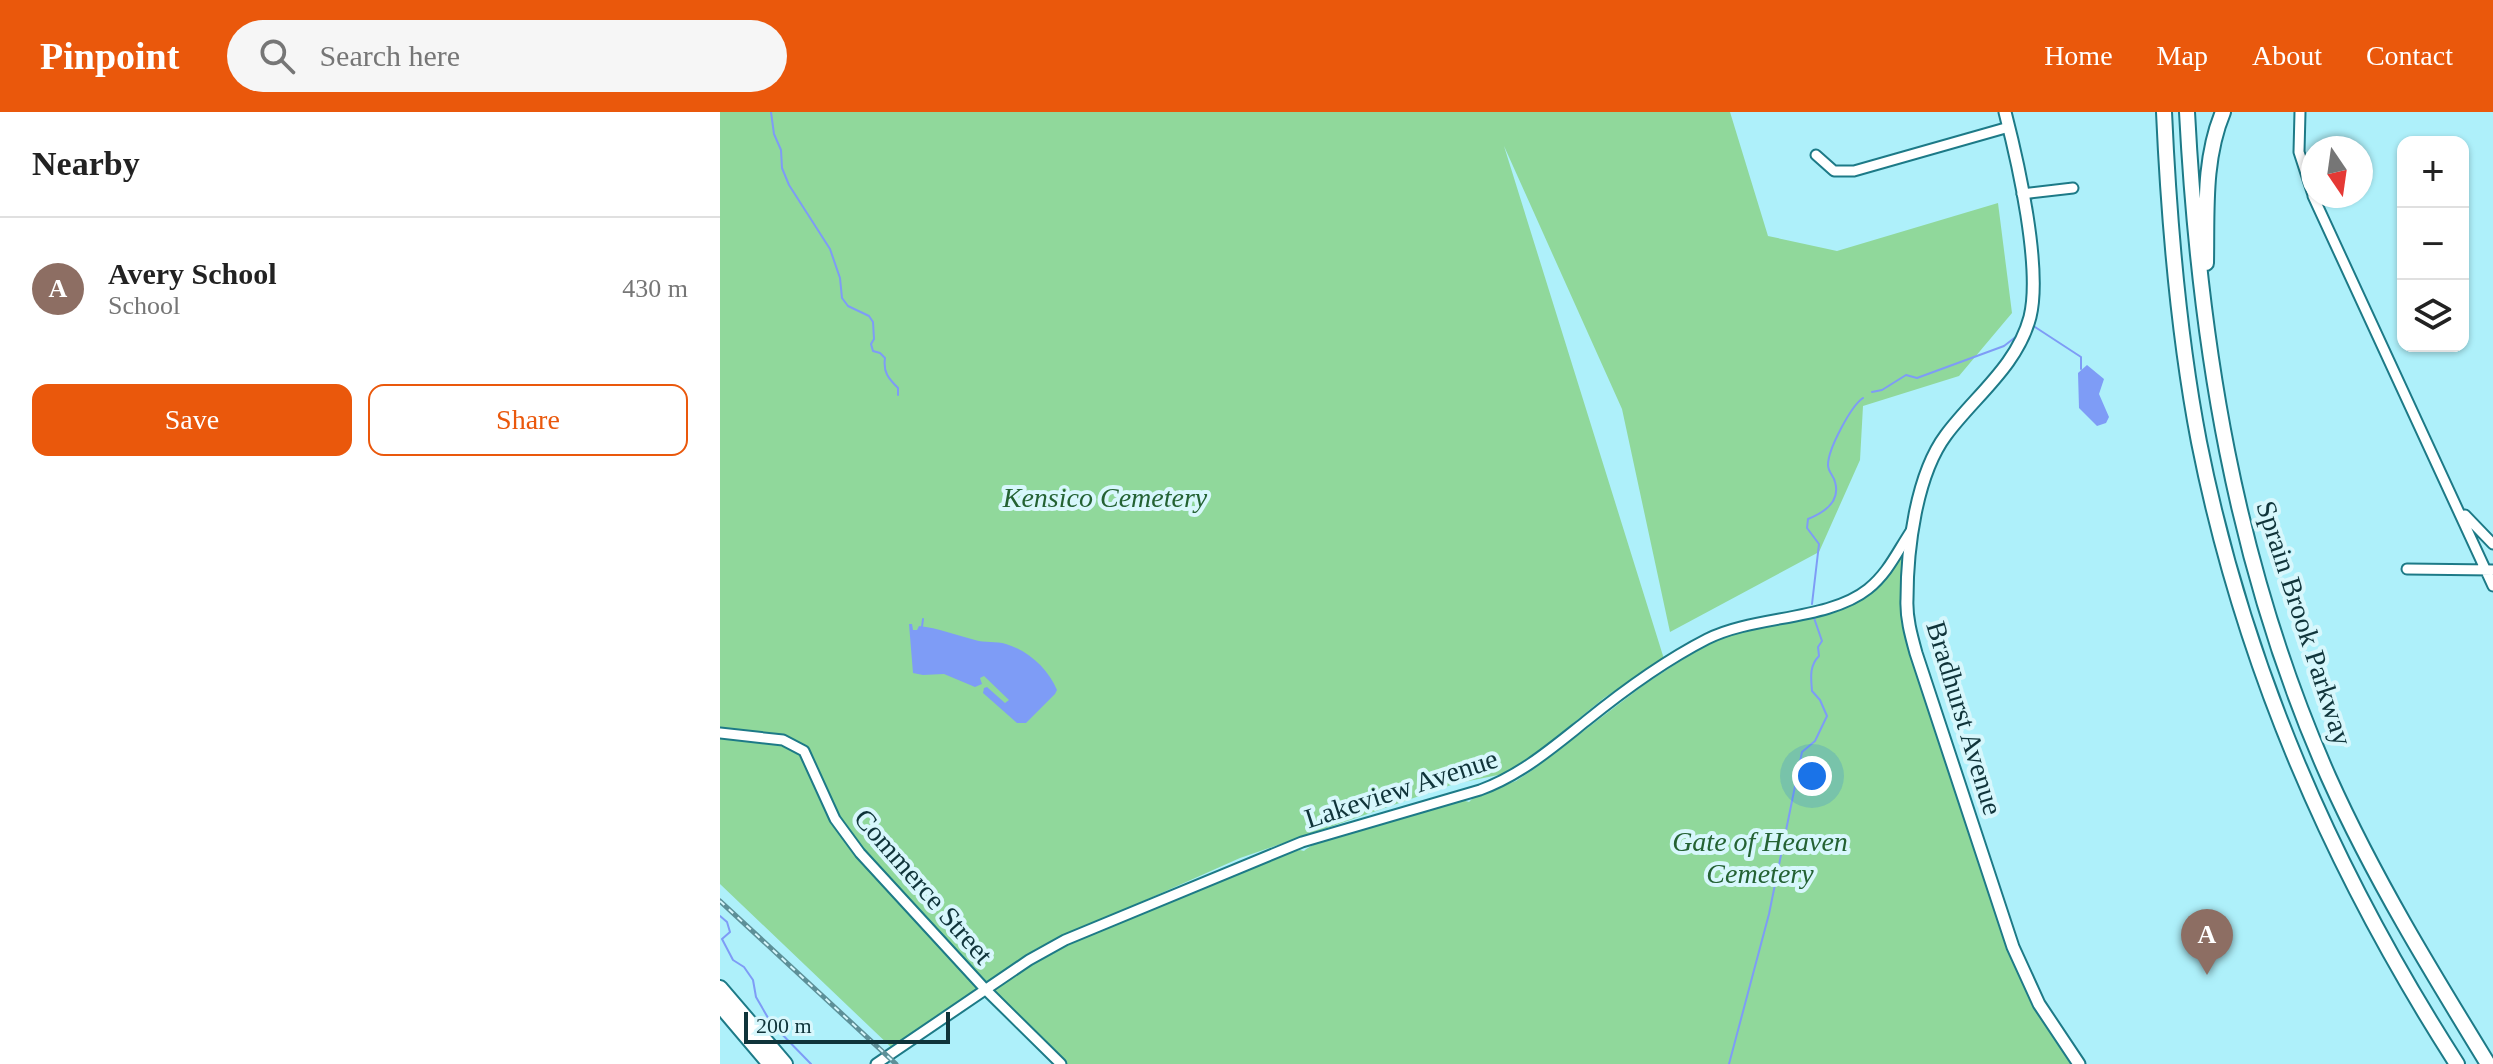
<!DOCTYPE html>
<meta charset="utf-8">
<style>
:root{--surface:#fff;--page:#f6f6f6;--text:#222;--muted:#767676;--line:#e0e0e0;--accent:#ea580c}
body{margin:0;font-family:"Times New Roman",serif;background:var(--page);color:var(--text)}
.controls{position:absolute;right:24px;top:24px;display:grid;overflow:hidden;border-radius:16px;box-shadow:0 2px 6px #0004}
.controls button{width:72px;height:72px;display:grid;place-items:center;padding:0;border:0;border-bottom:2px solid var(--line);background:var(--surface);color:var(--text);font:40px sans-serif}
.compass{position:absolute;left:1581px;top:24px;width:72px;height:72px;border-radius:50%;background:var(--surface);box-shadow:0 2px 6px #0004;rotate:167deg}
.scale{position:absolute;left:24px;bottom:20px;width:206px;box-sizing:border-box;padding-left:8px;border:4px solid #10343a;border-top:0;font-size:22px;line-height:28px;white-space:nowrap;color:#10343a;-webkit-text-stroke:6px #d7f7fc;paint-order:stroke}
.you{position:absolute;left:1092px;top:664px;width:28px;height:28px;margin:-20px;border:6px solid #fff;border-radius:50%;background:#1a73e8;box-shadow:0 0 0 12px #1a73e833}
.badge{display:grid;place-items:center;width:52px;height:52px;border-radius:50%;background:var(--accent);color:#fff;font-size:26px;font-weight:700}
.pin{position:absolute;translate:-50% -66px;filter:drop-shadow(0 2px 4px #0008)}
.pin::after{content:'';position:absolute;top:42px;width:28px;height:24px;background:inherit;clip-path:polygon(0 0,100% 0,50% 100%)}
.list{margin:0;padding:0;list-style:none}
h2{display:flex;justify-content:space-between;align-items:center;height:104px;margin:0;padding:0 32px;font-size:34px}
h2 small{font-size:26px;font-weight:400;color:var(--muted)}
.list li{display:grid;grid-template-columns:52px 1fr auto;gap:24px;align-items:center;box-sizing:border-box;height:144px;padding:0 32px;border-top:2px solid var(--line)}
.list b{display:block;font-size:30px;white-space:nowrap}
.list p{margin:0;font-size:26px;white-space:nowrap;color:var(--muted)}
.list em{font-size:26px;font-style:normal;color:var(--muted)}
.actions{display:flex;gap:16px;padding:24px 32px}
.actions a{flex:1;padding:18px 0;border:2px solid var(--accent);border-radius:16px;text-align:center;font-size:28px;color:var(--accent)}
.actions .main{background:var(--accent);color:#fff}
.icon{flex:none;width:44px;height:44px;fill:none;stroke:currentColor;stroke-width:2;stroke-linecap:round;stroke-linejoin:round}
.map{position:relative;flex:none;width:1773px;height:952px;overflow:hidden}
header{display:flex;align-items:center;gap:48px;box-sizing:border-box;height:112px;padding:0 40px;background:var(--accent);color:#fff}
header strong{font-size:38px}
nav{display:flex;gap:44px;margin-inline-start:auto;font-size:28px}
.search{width:560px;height:72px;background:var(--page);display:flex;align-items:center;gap:20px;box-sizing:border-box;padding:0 28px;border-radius:44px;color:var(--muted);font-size:30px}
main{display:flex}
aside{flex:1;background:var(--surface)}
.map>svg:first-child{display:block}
.green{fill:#90d89b}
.water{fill:#7e9cf6}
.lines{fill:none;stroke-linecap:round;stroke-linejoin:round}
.stream{stroke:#7e9cf6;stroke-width:2}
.minor-casing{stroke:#1d7a87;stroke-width:13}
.major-casing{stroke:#1d7a87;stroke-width:15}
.highway-casing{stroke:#1d7a87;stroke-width:18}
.minor{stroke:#fff;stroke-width:9}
.major{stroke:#fff;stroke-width:11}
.highway{stroke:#fff;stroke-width:14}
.rail-casing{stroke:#5d9098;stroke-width:5}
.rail{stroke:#d7f7fc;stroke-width:2;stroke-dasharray:6;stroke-linecap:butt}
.labels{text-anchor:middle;stroke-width:8;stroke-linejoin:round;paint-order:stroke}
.park-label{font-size:28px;font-style:italic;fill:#246233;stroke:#d7f7fc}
.street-label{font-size:28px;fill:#10343a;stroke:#d7f7fc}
</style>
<header>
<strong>Pinpoint</strong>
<div class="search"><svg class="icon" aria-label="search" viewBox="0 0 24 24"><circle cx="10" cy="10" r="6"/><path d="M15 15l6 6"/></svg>Search here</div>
<nav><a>Home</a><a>Map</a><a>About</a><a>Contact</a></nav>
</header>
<main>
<aside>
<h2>Nearby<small></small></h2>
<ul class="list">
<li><span class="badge" style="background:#8d6e63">A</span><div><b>Avery School</b><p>School</p></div><em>430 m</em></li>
</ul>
<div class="actions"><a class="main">Save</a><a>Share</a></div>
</aside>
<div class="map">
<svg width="1773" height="952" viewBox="0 0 1773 952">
<rect width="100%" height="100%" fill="#aef0fa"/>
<path class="green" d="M0,0H1010L1048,124L1117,139L1278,91L1292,201L1239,264L1143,294L1140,348L1099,440L950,520L902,297L784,34L944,547L884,586L813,644L788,661L734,672L520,746L316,837L173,937L0,772Z
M1182,439H1187L1180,483L1189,535L1313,892L1352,952H345L276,882V876L322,846L369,821L564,742L580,738L584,739C600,723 714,696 742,688L749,690L756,683L796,669L814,657L925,572L985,533L1006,523L1133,492L1144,485L1163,469Z"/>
<path class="water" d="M1367,253L1384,267L1379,282L1389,305L1386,311L1377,314L1359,296L1358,261Z
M189,512H192L193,518H197L199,514C218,516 236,523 255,528C265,531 276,529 286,532C309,539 328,557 337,578L335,582L306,611H297L263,581L264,576L267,575L285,591L289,588L264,564L260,566L262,572L255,575L224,562L203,563L193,561Z"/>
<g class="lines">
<path class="stream" d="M51,0L54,22L61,38L62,56L69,73L110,137L120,166L122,186L128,194L149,204L153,210L154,227L151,232L153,239L160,241L165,246C163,260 168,266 178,276V283
M1315,215L1361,245V257
M1152,280L1162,278L1186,263L1197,266L1284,234L1297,224
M1092,492L1099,432L1087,416L1088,407C1103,401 1121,390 1115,370C1114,364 1108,360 1108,353C1108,337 1131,294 1143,286
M202,515L203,507
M0,804L7,810L10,820L2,827L13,848L24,855L33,868L36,885L51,911L91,952
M1009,952L1049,802L1082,640L1095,629L1107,604L1100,588L1092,579C1091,566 1089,554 1099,544L1098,535L1102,529L1094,506"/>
<defs>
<path id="minor" d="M1580,0L1579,40L1593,83
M1096,43L1114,59H1134L1289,15
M1302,82L1353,76
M1593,84L1773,474
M1745,403L1773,432
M1687,457L1773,458
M0,621L63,628L84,639L115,707L140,741L265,877L341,952
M156,952L309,848L345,828L582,730L760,678C801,663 832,636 866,609C903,579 944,549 987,527C1034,503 1108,509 1148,477C1168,461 1177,440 1191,419"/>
<path id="major" d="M1285,0C1298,50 1322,156 1310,205C1297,254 1255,284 1226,323C1196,363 1187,437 1187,487C1186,505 1191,523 1196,541L1293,835L1319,892L1359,952"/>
<path id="highway" d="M1444,0C1449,111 1458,221 1479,330C1524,556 1613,759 1737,952
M1467,0C1479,229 1515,455 1609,666C1654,766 1711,859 1768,952
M1486,151C1487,100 1483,48 1503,0
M0,876L65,952
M0,893L50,952"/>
</defs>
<use href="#minor" class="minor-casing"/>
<use href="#major" class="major-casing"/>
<use href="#highway" class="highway-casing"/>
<use href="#minor" class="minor"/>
<use href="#major" class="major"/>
<use href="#highway" class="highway"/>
<defs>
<path id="rail" d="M0,789L176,952"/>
</defs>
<use href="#rail" class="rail-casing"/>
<use href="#rail" class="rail"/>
</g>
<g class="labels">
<g class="park-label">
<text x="385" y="395">Kensico Cemetery</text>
<text x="1040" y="739">Gate of Heaven<tspan x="1040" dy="32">Cemetery</tspan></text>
</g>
<g class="street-label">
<text transform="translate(1585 511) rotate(72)" y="10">Sprain Brook Parkway</text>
<text transform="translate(1245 606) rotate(73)" y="10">Bradhurst Avenue</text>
<text transform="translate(681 676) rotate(-18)" y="10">Lakeview Avenue</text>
<text transform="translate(204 774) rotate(49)" y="10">Commerce Street</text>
</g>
</g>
</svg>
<div class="controls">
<button>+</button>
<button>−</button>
<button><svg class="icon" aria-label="layers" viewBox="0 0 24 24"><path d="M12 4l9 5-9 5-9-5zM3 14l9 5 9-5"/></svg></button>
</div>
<svg class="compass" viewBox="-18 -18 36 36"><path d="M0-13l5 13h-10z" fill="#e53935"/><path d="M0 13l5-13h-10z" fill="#767676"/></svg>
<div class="scale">200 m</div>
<div class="you"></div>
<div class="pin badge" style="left:1487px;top:863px;background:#8d6e63">A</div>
</div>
</main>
